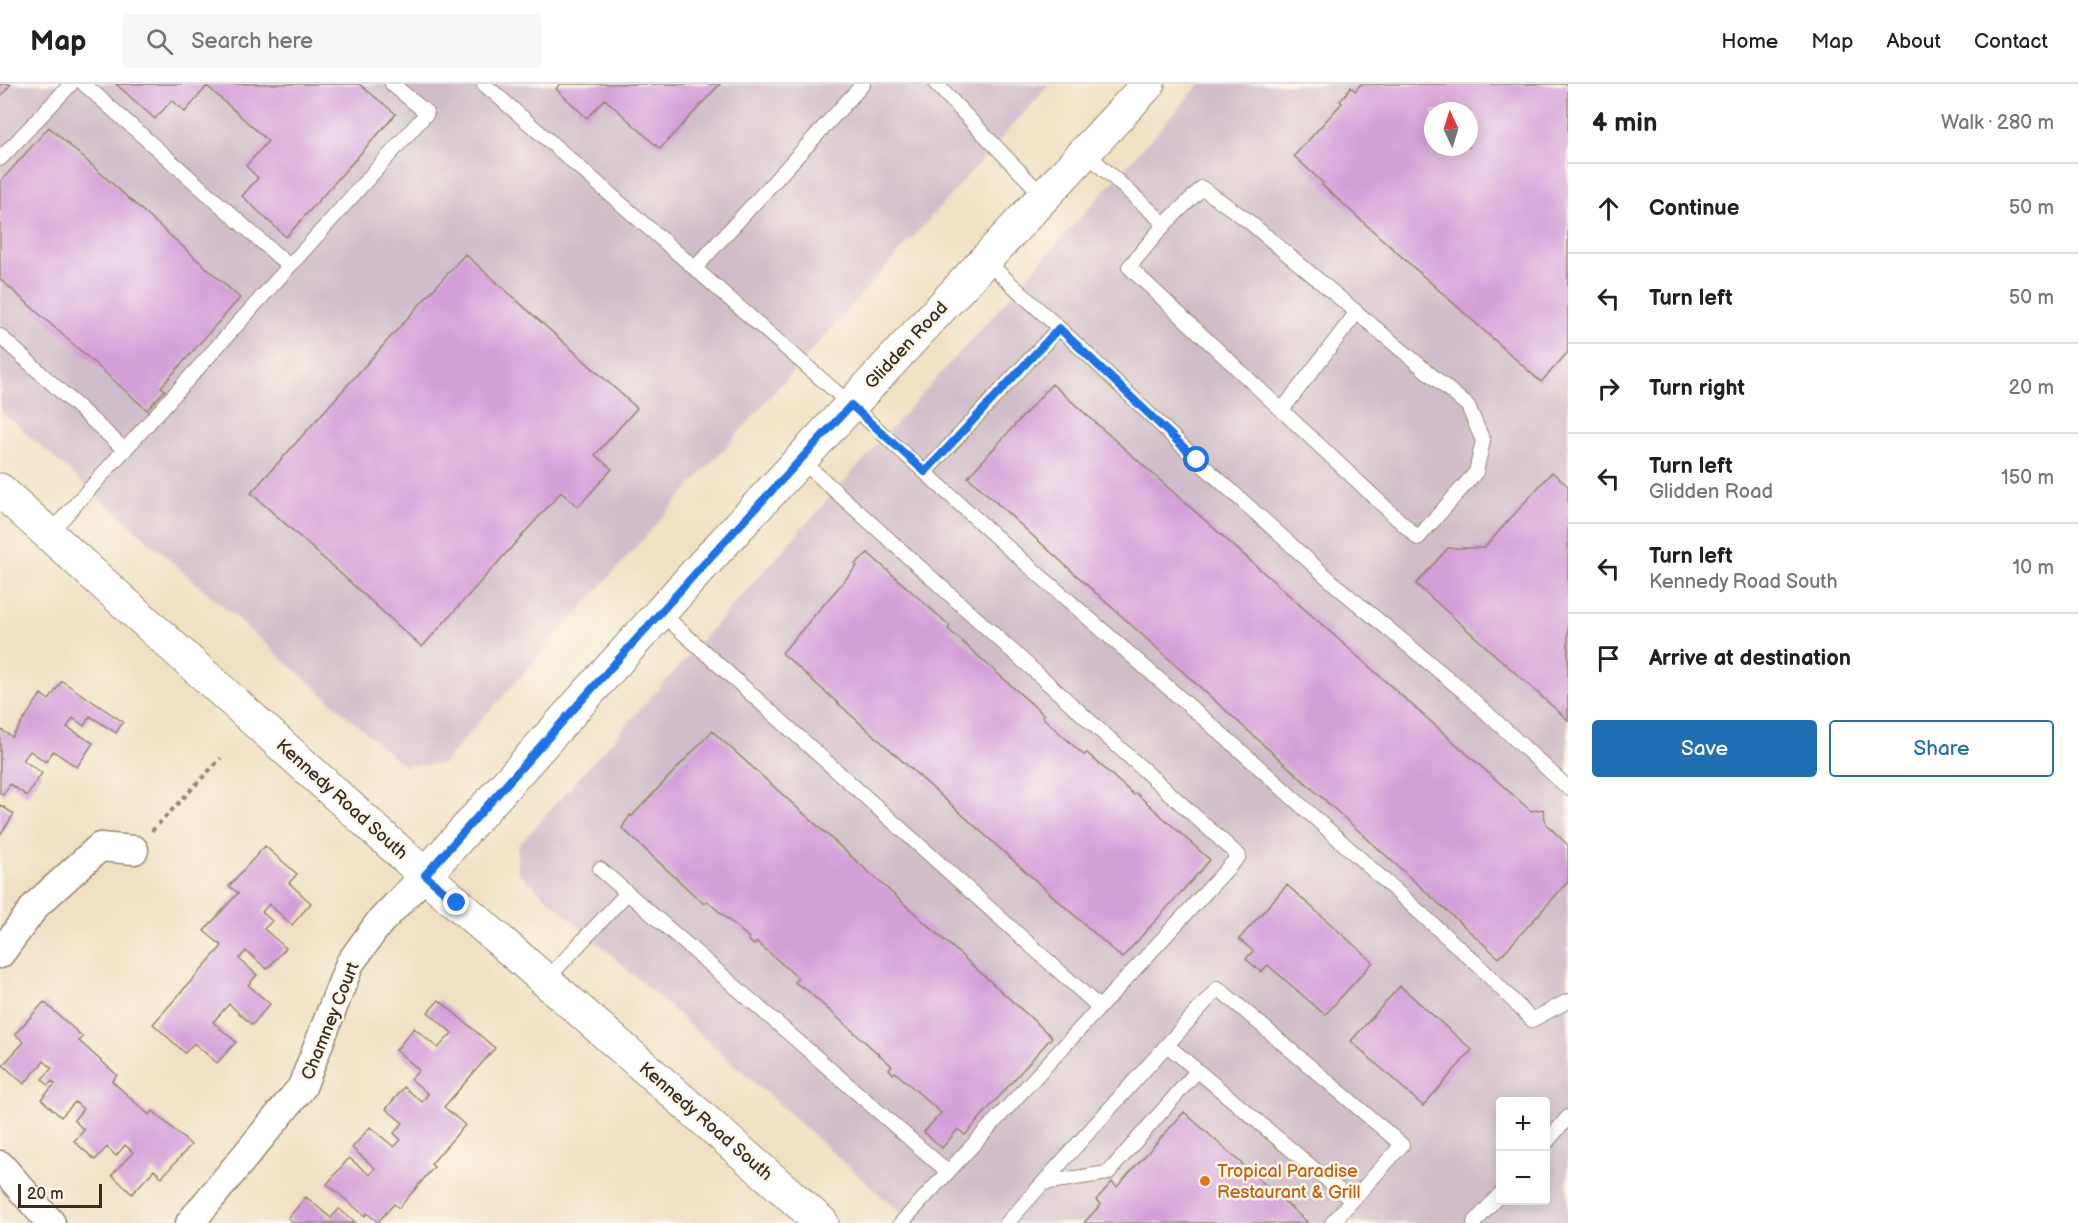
<!DOCTYPE html>
<meta charset="utf-8">
<style>
:root{--surface:#fff;--page:#f6f6f6;--text:#202124;--muted:#757577;--line:#e0e0e0;--accent:#1f6fb2}
body{margin:0;font-family:"Balsamiq Sans",sans-serif;background:var(--page);color:var(--text)}
.controls{position:absolute;right:18px;bottom:18px;display:grid;overflow:hidden;border-radius:6px;box-shadow:0 3px 15px #0003}
.controls button{width:54px;height:54px;display:grid;place-items:center;padding:0;border:0;border-bottom:2px solid var(--line);background:var(--surface);color:var(--text);font:30px sans-serif}
.compass{position:absolute;left:1424px;top:18px;width:54px;height:54px;border-radius:50%;background:var(--surface);box-shadow:0 3px 15px #0003;rotate:356deg}
.scale{position:absolute;left:18px;bottom:15px;width:84px;box-sizing:border-box;padding-left:6px;border:3px solid #3b2a1e;border-top:0;font-size:16px;line-height:21px;white-space:nowrap;color:#3b2a1e;-webkit-text-stroke:4px #fbf7ec;paint-order:stroke}
.stop{position:absolute;width:18px;height:18px;margin:-14px;border:4px solid #1a73e8;border-radius:50%;background:#fff}
.stop.end{background:#1a73e8;border-color:#fff;box-shadow:0 2px 6px #0008}
.list{margin:0;padding:0;list-style:none}
h2{display:flex;justify-content:space-between;align-items:center;height:78px;margin:0;padding:0 24px;font-size:26px}
h2 small{font-size:20px;font-weight:400;color:var(--muted)}
.list li{display:grid;grid-template-columns:39px 1fr auto;gap:18px;align-items:center;box-sizing:border-box;height:90px;padding:0 24px;border-top:2px solid var(--line)}
.list b{display:block;font-size:22px;white-space:nowrap}
.list p{margin:0;font-size:20px;white-space:nowrap;color:var(--muted)}
.list em{font-size:20px;font-style:normal;color:var(--muted)}
.actions{display:flex;gap:12px;padding:18px 24px}
.actions a{flex:1;padding:14px 0;border:2px solid var(--accent);border-radius:6px;text-align:center;font-size:21px;color:var(--accent)}
.actions .main{background:var(--accent);color:#fff}
.icon{flex:none;width:33px;height:33px;fill:none;stroke:currentColor;stroke-width:2;stroke-linecap:round;stroke-linejoin:round}
.map{position:relative;flex:none;width:1568px;height:1139px;overflow:hidden}
header{display:flex;align-items:center;gap:36px;box-sizing:border-box;height:84px;padding:0 30px;background:var(--surface);border-bottom:2px solid var(--line)}
header strong{font-size:28px}
nav{display:flex;gap:33px;margin-inline-start:auto;font-size:21px}
.search{width:420px;height:54px;background:var(--page);display:flex;align-items:center;gap:15px;box-sizing:border-box;padding:0 21px;border-radius:6px;color:var(--muted);font-size:22px}
main{display:flex}
aside{flex:1;background:var(--surface)}
.map>svg:first-child{display:block}
.industrial{fill:#d1bdc9;fill-rule:evenodd}
.building{fill:#d49ed9;fill-rule:evenodd}
.lines{fill:none;stroke-linecap:round;stroke-linejoin:round}
.lane-casing{stroke:#968670;stroke-width:16}
.street-casing{stroke:#968670;stroke-width:31}
.secondary-casing{stroke:#968670;stroke-width:35}
.path{stroke:#968670;stroke-width:4;stroke-dasharray:4.5 4.5;stroke-linecap:butt}
.lane{stroke:#fff;stroke-width:14}
.street{stroke:#fff;stroke-width:28}
.secondary{stroke:#fff;stroke-width:33}
.route{stroke:#1a73e8;stroke-width:8}
.food-dot{fill:#e8710a;stroke:#fbf7ec;stroke-width:2}
.labels{text-anchor:middle;stroke-width:5;stroke-linejoin:round;paint-order:stroke}
.street-label{font-size:18px;fill:#3b2a1e;stroke:#fbf7ec}
.food-label{font-size:18px;fill:#c56008;stroke:#fbf7ec;text-anchor:start}
</style>
<header>
<strong>Map</strong>
<div class="search"><svg class="icon" aria-label="search" viewBox="0 0 24 24"><circle cx="10" cy="10" r="6"/><path d="M15 15l6 6"/></svg>Search here</div>
<nav><a>Home</a><a>Map</a><a>About</a><a>Contact</a></nav>
</header>
<main>
<div class="map">
<svg width="1568" height="1139" viewBox="0 0 1568 1139">
<rect width="100%" height="100%" fill="#fbf7ec"/>
<filter id="ink" filterUnits="userSpaceOnUse"><feTurbulence type="fractalNoise" baseFrequency=".0167" numOctaves="2"/><feDisplacementMap in="SourceGraphic" scale="12" xChannelSelector="R" yChannelSelector="G"/><feConvolveMatrix kernelMatrix="1 2 1 2 8 2 1 2 1" color-interpolation-filters="sRGB"/></filter>
<filter id="wash" filterUnits="userSpaceOnUse"><feTurbulence type="fractalNoise" baseFrequency=".008" numOctaves="4" result="noise"/><feDisplacementMap in="SourceGraphic" scale="24" xChannelSelector="R" yChannelSelector="G"/><feGaussianBlur stdDeviation="1.35" result="paint"/><feColorMatrix in="noise" values="0 0 0 0 0 0 0 0 0 0 0 0 0 0 0 0 0 1.4 0 .05"/><feComposite in="paint" operator="in"/></filter>
<g filter="url(#wash)">
<rect width="100%" height="100%" fill="#f1e1c3"/>
<path class="industrial" d="M0,0H1050L442,680L404,682L0,326Z
M1200,0H1568V1139H912L518,788L517,763ZM1433,27H1469V63H1433ZM1500,1018H1546V1116H1500Z"/>
<g id="blocks">
<path class="building" d="M0,0H11L0,13Z
M116,0H359L396,30L286,153L242,112L258,94L246,82L268,57L207,2L185,28L172,16L155,35Z
M560,0H720L660,65L605,15L587,34L556,5Z
M1361,0H1568V268L1541,298L1322,101L1323,99L1294,72L1342,19L1340,17L1351,3L1355,7ZM1433,27H1469V63H1433Z
M49,43L240,214L161,303L165,306L147,326L0,195V98Z
M465,170L637,324L595,371L612,385L578,423L561,408L422,563L251,409Z
M1052,300L1531,727L1543,725L1546,740L1568,761V798L1499,874L968,393Z
M1552,388L1568,402V636L1416,500L1448,464H1484Z
M868,469L950,542L948,545L1044,631L1042,633L1084,671L1087,669L1134,711L1136,709L1210,776L1122,874L782,569L857,482L855,480Z
M62,597L123,638L116,649L90,632L84,642L73,634L67,643L93,659L77,683L53,667L46,678L30,667L23,676L42,689L27,712L10,700L3,711L0,709V645L12,653L41,610L49,616Z
M712,647L1052,953L965,1051L958,1045L942,1064L924,1048L941,1029L895,988L893,990L889,985L892,982L802,902L801,903L795,898L798,894L757,858L754,861L748,856L749,854L707,817L704,820L622,744L630,731L632,732Z
M0,721L14,730L0,751Z
M265,762L297,790L289,799L311,819L292,841L269,820L262,828L272,837L264,845L286,864L267,885L246,867L239,875L257,891L248,901L270,920L252,941L229,920L213,938L236,958L217,979L194,959L185,969L153,940L222,862L204,847L238,809L229,802Z
M1287,801L1373,878L1325,931L1268,881L1261,888L1246,875L1253,867L1239,855Z
M1400,902L1472,966L1423,1022L1351,957Z
M439,916L495,964L444,1023L465,1041L431,1080L434,1083L399,1124L394,1120L378,1138L367,1129L365,1132L327,1100L349,1074L370,1091L375,1084L352,1064L370,1043L394,1063L401,1056L394,1049L403,1039L386,1025L404,1003L422,1018L428,1010L411,995L419,986L396,966L414,944L438,964L452,949L428,928Z
M44,918L83,953L79,957L117,991L112,997L149,1031L153,1027L191,1061L162,1093L154,1086L132,1110L112,1091L133,1068L125,1061L116,1072L107,1063L95,1076L74,1057L84,1046L74,1036L83,1025L75,1018L61,1033L41,1015L55,1000L52,997L48,1001L42,995L52,984L44,977L24,1000L3,981L24,958L15,950Z
M1184,1028L1308,1139H1084L1101,1120L1096,1116L1112,1098L1117,1103Z
M306,1113L331,1134L339,1125L356,1139H294L288,1134Z"/>
</g>
</g>
<g filter="url(#ink)">
<use href="#blocks" fill-opacity="0" stroke="#968670" stroke-width="1.5"/>
<g class="lines">
<defs>
<path id="lane" d="M84,0L289,182
M484,0L851,321L1006,462L1242,668L1478,881L1532,936L1568,917
M936,0L1044,113
M1085,68L1165,140L1129,183L1418,454L1476,388L1483,357L1468,322L1247,136L1202,104L1165,140
M0,75L71,0
M985,176L1086,269L1197,376L1339,504L1462,606L1568,704
M695,184L863,0
M0,252L125,366
M1282,326L1357,228
M800,375L1239,772L901,1139
M925,388L1059,244
M49,450L427,29L392,0
M660,528L1099,923
M600,785L948,1088
M545,897L627,809
M1167,961L1352,1117
M1546,1059L1568,1033
M1043,1099L1108,1089L1197,987
M1007,1139L1218,904L1402,1061L1332,1139
M1474,1139L1500,1110"/>
<path id="street" d="M0,870L36,821L100,763L134,766
M0,1081L51,1139
M190,1139L302,1003L350,879L379,839L425,791"/>
<path id="secondary" d="M0,406L425,791L822,1139
M425,791L703,481L1148,0"/>
</defs>
<use href="#lane" class="lane-casing"/>
<use href="#street" class="street-casing"/>
<use href="#secondary" class="secondary-casing"/>
<path class="path" d="M152,747L221,674"/>
<use href="#lane" class="lane"/>
<use href="#street" class="street"/>
<use href="#secondary" class="secondary"/>
</g>
</g>
<g class="lines" filter="url(#ink)">
<path class="route" d="M457,819L425,791L703,481L851,321L925,388L1059,244L1197,376"/>
</g>
<circle class="food-dot" cx="1205" cy="1097" r="6"/>
<g class="labels">
<g class="street-label">
<text transform="translate(906 261) rotate(-47)" y="6">Glidden Road</text>
<text transform="translate(342 715) rotate(42)" y="6">Kennedy Road South</text>
<text transform="translate(330 937) rotate(-68)" y="6">Chamney Court</text>
<text transform="translate(706 1037) rotate(41)" y="6">Kennedy Road South</text>
</g>
<g class="food-label">
<text x="1217" y="1093">Tropical Paradise<tspan x="1217" dy="21">Restaurant &amp; Grill</tspan></text>
</g>
</g>
</svg>
<div class="controls">
<button>+</button>
<button>−</button>
</div>
<svg class="compass" viewBox="-18 -18 36 36"><path d="M0-13l5 13h-10z" fill="#e53935"/><path d="M0 13l5-13h-10z" fill="#757577"/></svg>
<div class="scale">20 m</div>
<div class="stop" style="left:1197px;top:376px"></div>
<div class="stop end" style="left:457px;top:819px"></div>
</div>
<aside>
<h2>4 min<small>Walk · 280 m</small></h2>
<ul class="list">
<li><svg class="icon" aria-label="ahead" viewBox="0 0 24 24"><path d="M12 20V5M6 11l6-6 6 6"/></svg><div><b>Continue</b></div><em>50 m</em></li>
<li><svg class="icon" aria-label="left" viewBox="0 0 24 24"><path d="M17 20v-9H6M10 6l-5 5 5 5"/></svg><div><b>Turn left</b></div><em>50 m</em></li>
<li><svg class="icon" aria-label="right" viewBox="0 0 24 24"><path d="M7 20v-9h11M14 6l5 5-5 5"/></svg><div><b>Turn right</b></div><em>20 m</em></li>
<li><svg class="icon" aria-label="left" viewBox="0 0 24 24"><path d="M17 20v-9H6M10 6l-5 5 5 5"/></svg><div><b>Turn left</b><p>Glidden Road</p></div><em>150 m</em></li>
<li><svg class="icon" aria-label="left" viewBox="0 0 24 24"><path d="M17 20v-9H6M10 6l-5 5 5 5"/></svg><div><b>Turn left</b><p>Kennedy Road South</p></div><em>10 m</em></li>
<li><svg class="icon" aria-label="arrive" viewBox="0 0 24 24"><path d="M6 21V4h12l-3 4 3 4H6"/></svg><div><b>Arrive at destination</b></div></li>
</ul>
<div class="actions"><a class="main">Save</a><a>Share</a></div>
</aside>
</main>
